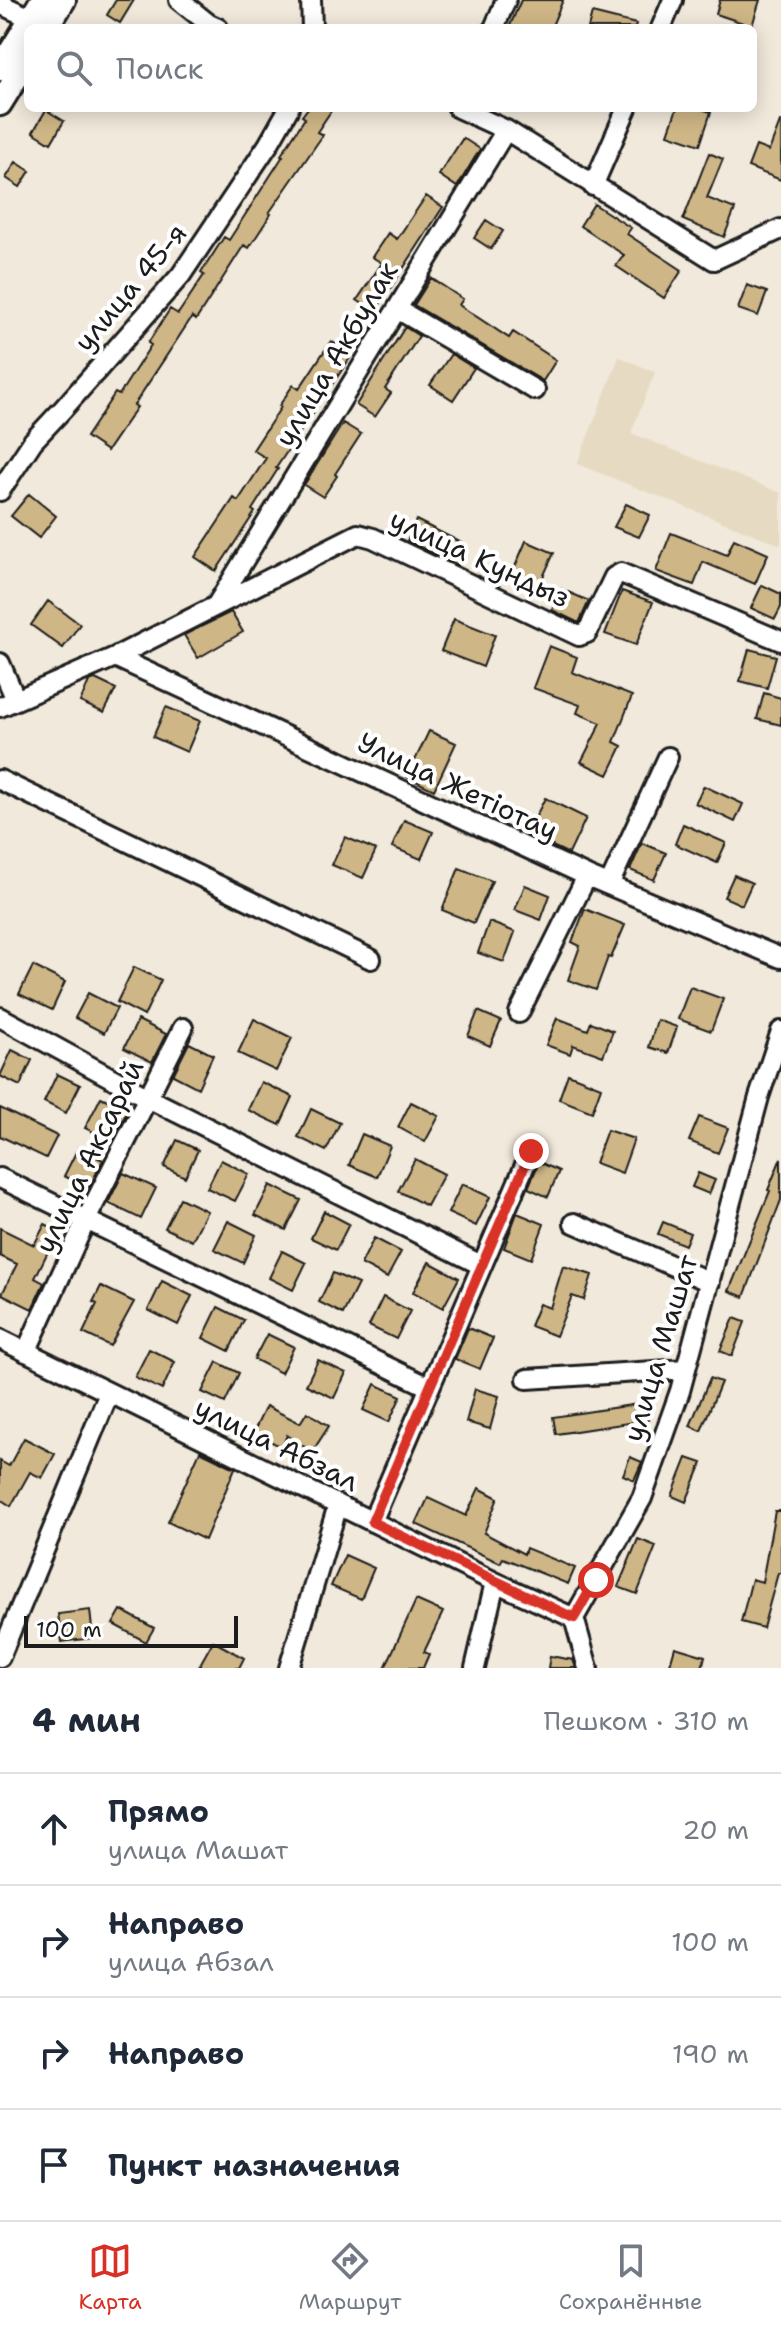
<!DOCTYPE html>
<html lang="ru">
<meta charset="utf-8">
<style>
:root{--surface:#fff;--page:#f6f6f7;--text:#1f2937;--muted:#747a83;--line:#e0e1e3;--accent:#d93025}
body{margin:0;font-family:"Shantell Sans",sans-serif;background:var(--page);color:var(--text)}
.scale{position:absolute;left:24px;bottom:20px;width:214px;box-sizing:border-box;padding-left:8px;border:4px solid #1c1c1c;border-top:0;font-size:22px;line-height:28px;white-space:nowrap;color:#1c1c1c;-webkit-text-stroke:6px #fff;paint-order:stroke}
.stop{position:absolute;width:24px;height:24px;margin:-18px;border:6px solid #d93025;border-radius:50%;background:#fff}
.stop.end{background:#d93025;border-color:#fff;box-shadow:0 2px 8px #0008}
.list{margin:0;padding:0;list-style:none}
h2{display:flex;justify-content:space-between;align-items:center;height:104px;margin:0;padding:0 32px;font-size:34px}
h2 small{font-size:26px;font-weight:400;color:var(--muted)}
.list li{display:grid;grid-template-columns:52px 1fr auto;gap:24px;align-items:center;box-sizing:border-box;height:112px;padding:0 32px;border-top:2px solid var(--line)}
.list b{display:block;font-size:30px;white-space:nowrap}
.list p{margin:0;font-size:26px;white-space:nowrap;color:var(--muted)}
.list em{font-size:26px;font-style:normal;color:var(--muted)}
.icon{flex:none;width:44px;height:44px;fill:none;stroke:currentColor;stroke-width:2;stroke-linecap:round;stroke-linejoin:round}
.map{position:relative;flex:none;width:781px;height:1668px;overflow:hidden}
.search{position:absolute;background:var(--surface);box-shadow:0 4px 20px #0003;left:24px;right:24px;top:24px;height:88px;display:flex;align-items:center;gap:20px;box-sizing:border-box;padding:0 28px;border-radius:12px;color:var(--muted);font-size:30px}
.sheet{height:552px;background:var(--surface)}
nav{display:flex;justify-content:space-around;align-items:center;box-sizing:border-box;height:112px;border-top:2px solid var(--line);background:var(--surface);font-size:22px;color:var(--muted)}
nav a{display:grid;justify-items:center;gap:4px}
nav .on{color:var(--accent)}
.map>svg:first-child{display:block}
.built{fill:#e7dac2}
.building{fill:#cfb686;stroke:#1c1c1c;stroke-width:2}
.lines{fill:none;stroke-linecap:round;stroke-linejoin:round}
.minor-casing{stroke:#1c1c1c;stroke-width:24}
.major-casing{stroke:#1c1c1c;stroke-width:28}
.minor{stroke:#fff;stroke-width:18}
.major{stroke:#fff;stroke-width:22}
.route{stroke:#d93025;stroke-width:10}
.labels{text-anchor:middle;stroke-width:8;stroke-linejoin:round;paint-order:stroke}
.street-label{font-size:28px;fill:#1c1c1c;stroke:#fff}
</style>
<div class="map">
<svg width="781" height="1668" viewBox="0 0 781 1668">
<rect width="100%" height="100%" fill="#f1e9db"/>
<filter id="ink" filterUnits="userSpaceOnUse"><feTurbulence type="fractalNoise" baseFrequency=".0125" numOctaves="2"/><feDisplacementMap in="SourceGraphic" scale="16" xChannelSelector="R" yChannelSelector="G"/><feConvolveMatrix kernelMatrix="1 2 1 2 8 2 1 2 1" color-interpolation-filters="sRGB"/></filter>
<g filter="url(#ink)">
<path class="built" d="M619,357L655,372L631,433L781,493V545L577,464Z"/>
<path class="building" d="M116,0H134L120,23L107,15Z
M521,0H563L551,28H509Z
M720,0H760L752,26L716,14Z
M592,13L636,24L635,28H588Z
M308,108H333L317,132L323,135L269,213L271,214L249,248L244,245L196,320L192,317L134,405L137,407L107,451L86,437L115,393L119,395L151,345L148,343L170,309L178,314L204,275L201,273L224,237L229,240L283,156L281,155L305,118L302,116Z
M677,108H698L711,112L700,145L668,134Z
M46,110L64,121L51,143L33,132Z
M780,122H781V180L748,167L756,146L769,151Z
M463,138L480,149L457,187L439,175Z
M709,153L723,159L707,198L735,209L724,237L683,220Z
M16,162L30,171L20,187L6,178Z
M426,196L443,207L375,312L357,300L382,263L372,257L388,233L397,239Z
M594,204L631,228L627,234L682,270L664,298L616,266L624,255L580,226Z
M486,220L503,231L491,249L474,238Z
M431,278L463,299L459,305L509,338L513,332L556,360L543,381L414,305Z
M747,285L767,292L758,316L738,309Z
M405,327L419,336L385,389L391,393L375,417L356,405Z
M331,341L352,355L276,468L278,469L252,510L255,512L216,571L195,557L234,498L238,501L266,458L253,450L281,407L279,406L293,385L299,389Z
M451,354L474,368L453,400L430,385Z
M343,423L361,434L335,474L337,476L323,497L304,485Z
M29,494L56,516L39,538L11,516Z
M626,504L650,515L639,537L614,527Z
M416,520L466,545L458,565L407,541Z
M671,533L727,555L734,539L768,554L755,584L703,562L694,585L656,571Z
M526,541L554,553L538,588L511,576Z
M762,585L781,594V607L775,619L751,608Z
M561,589L589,601L579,623L552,610Z
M622,591L653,602L636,645L605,634Z
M48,601L80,624L63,648L31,625Z
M231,612L243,632L198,658L184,635Z
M454,619L495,635L483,667L441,651Z
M549,646L577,657L572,672L632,696L614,742L622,746L608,775L581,762L601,723L577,713L580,705L533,688Z
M749,649L776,656L767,688L740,681Z
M95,679L116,689L104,713L80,702L89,681Z
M764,693L781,698V725L757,719Z
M166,707L200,721L187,752L153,737Z
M429,731L456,743L434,790L407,777Z
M704,786L743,804L735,822L695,803Z
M545,798L586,818L569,854L527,834Z
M404,820L433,832L421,859L392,847Z
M683,824L726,843L717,863L675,844Z
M345,837L376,850L363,878L332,865Z
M642,843L666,853L654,880L630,870Z
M459,868L492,881L474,923L442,910Z
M734,875L752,883L742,905L724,897Z
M525,885L550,895L541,920L515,910Z
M585,909L625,925L611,958L608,957L596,990L568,980L580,946L572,942Z
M489,922L515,932L504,962L478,953Z
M33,966L65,982L52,1010L19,994Z
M134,967L161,980L144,1016L117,1002Z
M690,987L723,999L711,1031L678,1019Z
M88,993L117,1008L104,1033L75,1018Z
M478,1011L501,1021L490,1046L468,1036Z
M557,1018L588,1030L591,1022L613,1031L603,1056L573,1045L570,1054L546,1045Z
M254,1019L292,1038L276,1071L238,1053Z
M138,1020L166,1034L152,1062L124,1048Z
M657,1020L677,1027L668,1053L649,1047Z
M189,1043L213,1055L198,1088L173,1075Z
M12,1050L32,1060L20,1086L0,1076Z
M57,1074L80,1085L66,1113L44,1102Z
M568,1074L601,1087L592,1112L559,1099Z
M261,1082L293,1097L280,1125L248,1110Z
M101,1097L128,1110L112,1141L85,1128Z
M411,1102L439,1116L425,1142L398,1127Z
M0,1108L57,1136L46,1158L0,1136Z
M311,1109L340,1123L326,1151L298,1137Z
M699,1117L728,1128L718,1153L689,1141Z
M607,1130L634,1139L622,1173L595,1163Z
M362,1134L390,1146L377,1177L349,1165Z
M177,1140L198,1150L185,1177L164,1167Z
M78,1148L103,1160L89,1188L64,1176Z
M781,1158V1200L744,1297L729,1291L770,1191L768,1190Z
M415,1159L444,1174L427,1206L398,1191Z
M221,1160L249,1174L235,1201L207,1188Z
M539,1162L559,1171L548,1197L528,1188Z
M123,1173L156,1188L141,1219L108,1203Z
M698,1173L715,1180L709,1194L692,1187Z
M462,1184L490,1197L476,1226L448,1213Z
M270,1185L301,1200L286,1230L255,1215Z
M180,1198L207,1211L192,1241L165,1228Z
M324,1211L349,1224L336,1250L311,1238Z
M517,1213L544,1224L531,1259L504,1248Z
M228,1221L256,1235L243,1263L214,1249Z
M663,1222L690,1233L685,1245L658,1234Z
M45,1224L58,1231L35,1278L44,1283L32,1309L2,1294L17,1264L0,1256V1228L34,1245Z
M374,1238L401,1252L387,1278L361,1264Z
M282,1251L306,1263L293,1290L269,1278Z
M429,1262L459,1278L443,1308L413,1292Z
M563,1266L592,1275L584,1300L572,1296L556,1336L530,1326L539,1304L550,1308Z
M333,1273L358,1284L343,1314L319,1302Z
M162,1281L192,1296L178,1325L148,1310Z
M101,1286L134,1302L110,1346L83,1333L97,1304L93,1302Z
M383,1297L410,1311L396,1339L369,1326Z
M218,1307L244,1320L229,1351L203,1338Z
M734,1318L745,1322L732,1356L720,1351Z
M468,1328L493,1338L480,1369L455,1359Z
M267,1334L294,1347L281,1373L254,1359Z
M149,1349L175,1362L162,1390L135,1377Z
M318,1360L346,1373L334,1398L306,1385Z
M217,1362L239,1373L225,1403L202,1392Z
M710,1378L721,1382L701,1431L690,1426Z
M375,1384L401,1396L389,1422L363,1410Z
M475,1389L499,1396L490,1429L466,1422Z
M645,1403L648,1420L556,1434L553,1417Z
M266,1406L300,1423L307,1412L329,1426L312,1452L287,1435L282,1447L253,1433Z
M24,1438L55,1454L42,1478L30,1472L11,1506L0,1499V1461L9,1466Z
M200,1451L235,1468L205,1540L168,1522Z
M630,1457L642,1462L634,1480L623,1475Z
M687,1458L702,1463L686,1502L672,1496Z
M479,1488L498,1498L484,1533L524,1554L526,1548L575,1568L568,1584L503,1558L500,1563L416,1524L428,1498L466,1516Z
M775,1511H781V1573H778L763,1628L741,1622L752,1579L762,1582Z
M638,1539L656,1546L637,1594L618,1587Z
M345,1555L374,1568L361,1599L331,1586Z
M416,1600L443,1612L424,1652L429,1654L423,1668H385Z
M90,1610L93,1638L62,1642L58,1614Z
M121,1610L154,1628L146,1642L113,1624Z
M213,1641L244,1658L239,1668H198Z
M675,1647L705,1656L702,1668H669Z
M550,1656L573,1660L576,1668H548Z"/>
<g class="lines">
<defs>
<path id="minor" d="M179,0L209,24L218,28
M311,0L312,28
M0,4L41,23
M494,28L506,0
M661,28L673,0
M458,108L506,130L714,260L781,229
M593,186L627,108
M397,309L535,390
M0,491L33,441L63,409L181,275L268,145L289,108
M216,606L506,130
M115,657L587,876L781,958
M0,663L16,700
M0,707L115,657L358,534L373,538L579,636L587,633L614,577L621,573L781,641
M0,780L371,959
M609,885L668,757
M519,1013L587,876
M0,1017L148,1098L481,1265
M0,1178L429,1387
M574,1223L710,1282
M0,1339L495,1582L574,1618
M26,1352L86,1220L183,1028
M527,1379L686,1369
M372,1522L531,1151
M0,1657L109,1393
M289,1668L338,1505
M475,1668L495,1582
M588,1668L574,1618L642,1498L680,1391L759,1097L781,1031"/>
<path id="major" d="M47,28L64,0
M0,69L42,0
M0,104L28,59"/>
</defs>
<use href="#minor" class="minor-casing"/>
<use href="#major" class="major-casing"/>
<use href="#minor" class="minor"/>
<use href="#major" class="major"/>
</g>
</g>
<g class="lines" filter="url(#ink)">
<path class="route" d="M531,1151L372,1522L574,1618L596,1580"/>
</g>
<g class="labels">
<g class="street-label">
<text transform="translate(130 287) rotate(-50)" y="10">улица 45-я</text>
<text transform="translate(336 354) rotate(-59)" y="10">улица Акбулак</text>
<text transform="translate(480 558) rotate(25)" y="10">улица Кундыз</text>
<text transform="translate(458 786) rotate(25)" y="10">Улица Жетіотау</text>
<text transform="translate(89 1156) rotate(-64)" y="10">улица Аксарай</text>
<text transform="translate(660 1348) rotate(-73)" y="10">улица Машат</text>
<text transform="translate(277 1444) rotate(26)" y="10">улица Абзал</text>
</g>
</g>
</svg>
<div class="scale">100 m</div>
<div class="stop" style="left:596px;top:1580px"></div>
<div class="stop end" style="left:531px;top:1151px"></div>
<div class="search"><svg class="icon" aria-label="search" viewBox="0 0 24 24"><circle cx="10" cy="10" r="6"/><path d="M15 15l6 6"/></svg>Поиск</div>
</div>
<section class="sheet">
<h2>4 мин<small>Пешком · 310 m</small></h2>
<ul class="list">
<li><svg class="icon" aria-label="ahead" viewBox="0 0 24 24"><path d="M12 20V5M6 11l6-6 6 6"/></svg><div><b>Прямо</b><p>улица Машат</p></div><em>20 m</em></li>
<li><svg class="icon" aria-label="right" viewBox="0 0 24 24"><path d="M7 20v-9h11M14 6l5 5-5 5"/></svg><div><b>Направо</b><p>улица Абзал</p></div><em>100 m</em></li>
<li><svg class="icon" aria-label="right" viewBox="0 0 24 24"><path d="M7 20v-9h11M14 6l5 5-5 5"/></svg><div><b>Направо</b></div><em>190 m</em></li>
<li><svg class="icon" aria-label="arrive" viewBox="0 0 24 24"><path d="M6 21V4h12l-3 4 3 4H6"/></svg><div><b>Пункт назначения</b></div></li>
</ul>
</section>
<nav>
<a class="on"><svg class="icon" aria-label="map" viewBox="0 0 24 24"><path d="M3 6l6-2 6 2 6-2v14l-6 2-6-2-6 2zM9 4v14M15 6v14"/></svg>Карта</a>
<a><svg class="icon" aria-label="directions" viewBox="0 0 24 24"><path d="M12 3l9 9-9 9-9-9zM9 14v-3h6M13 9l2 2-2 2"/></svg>Маршрут</a>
<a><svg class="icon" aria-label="saved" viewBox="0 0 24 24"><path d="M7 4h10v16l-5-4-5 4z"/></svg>Сохранённые</a>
</nav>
